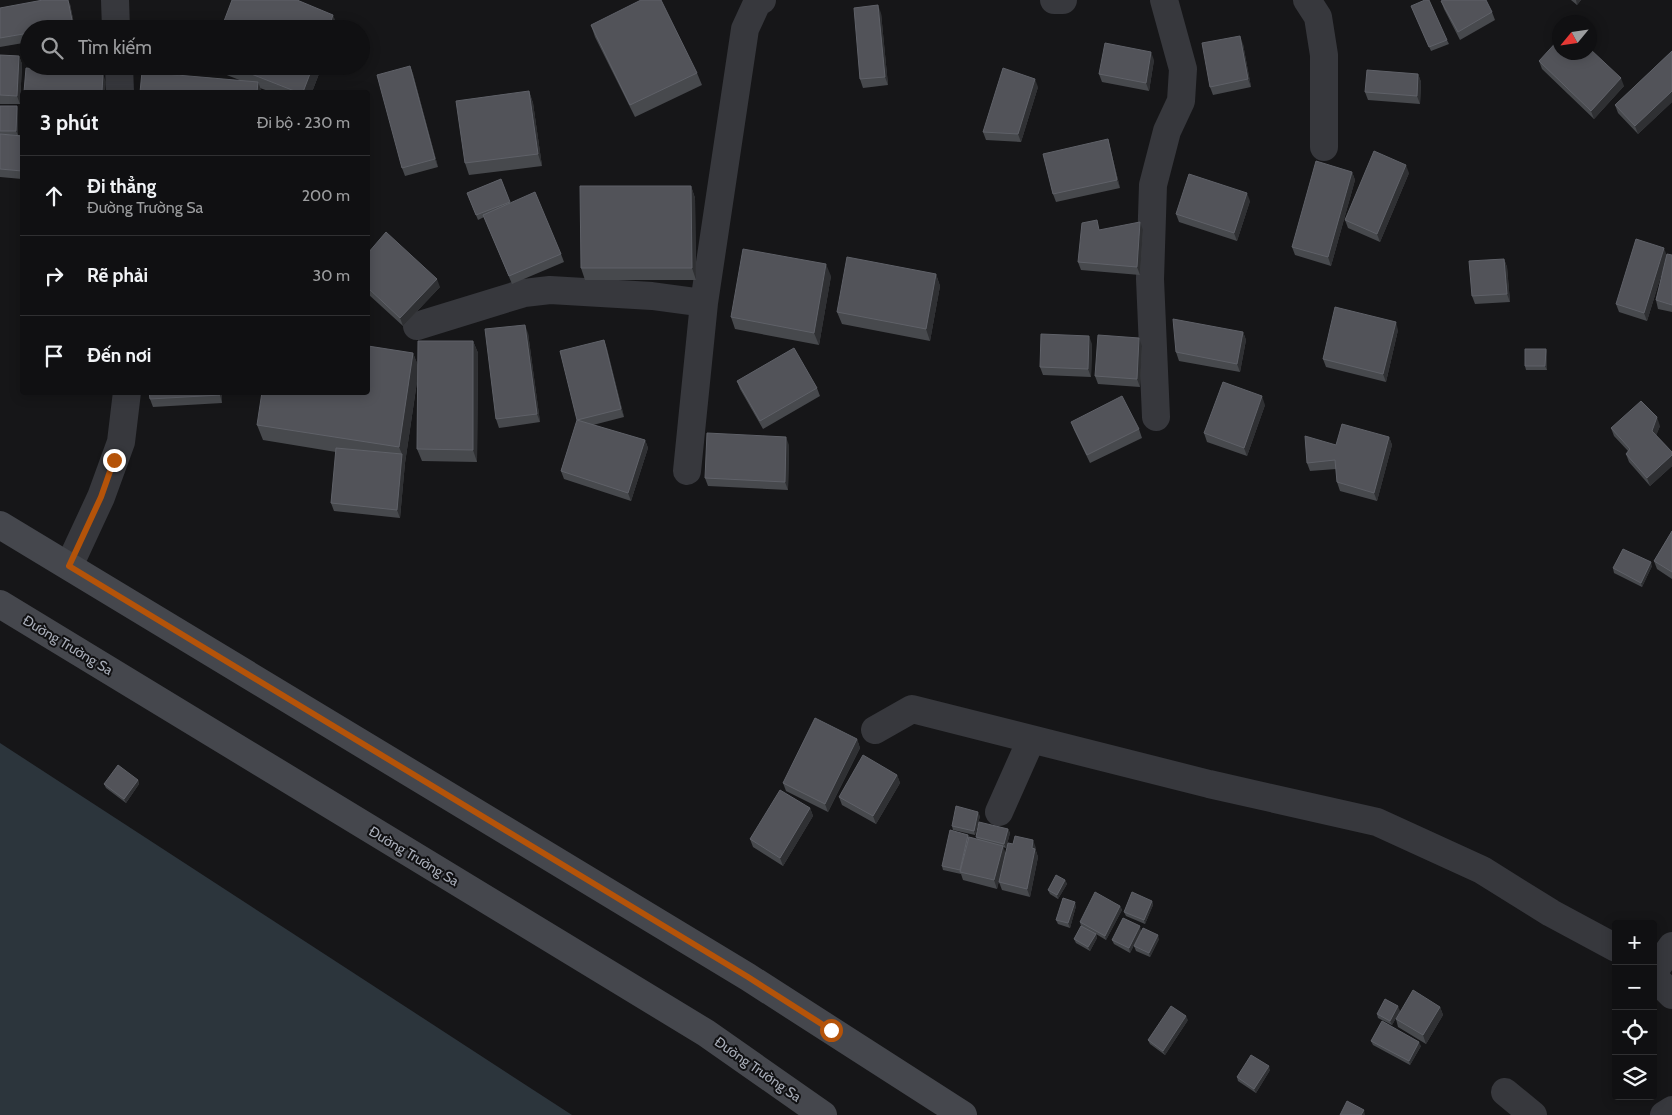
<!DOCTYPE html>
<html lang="vi">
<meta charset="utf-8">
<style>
:root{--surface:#101012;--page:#1e1e20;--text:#f1f3f6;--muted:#9c9d9f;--line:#303032}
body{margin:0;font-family:Cabin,sans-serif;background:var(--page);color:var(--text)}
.controls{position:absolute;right:15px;bottom:15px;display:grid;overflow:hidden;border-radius:5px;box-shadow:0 2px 12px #0003}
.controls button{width:45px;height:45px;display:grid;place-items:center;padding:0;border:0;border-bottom:1px solid var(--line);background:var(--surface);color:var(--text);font:25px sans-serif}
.compass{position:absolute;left:1552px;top:15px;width:45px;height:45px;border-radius:50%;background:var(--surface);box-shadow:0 2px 12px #0003;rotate:241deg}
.stop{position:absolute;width:15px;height:15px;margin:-11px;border:4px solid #b45309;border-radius:50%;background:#fff}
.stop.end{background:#b45309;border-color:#fff;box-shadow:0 1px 5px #0008}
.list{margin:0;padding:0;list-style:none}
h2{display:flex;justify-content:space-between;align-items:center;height:65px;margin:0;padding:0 20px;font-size:21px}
h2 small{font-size:16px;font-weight:400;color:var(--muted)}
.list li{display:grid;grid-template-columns:32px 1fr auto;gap:15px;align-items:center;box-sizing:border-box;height:80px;padding:0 20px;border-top:1px solid var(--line)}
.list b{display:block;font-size:19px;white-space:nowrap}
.list p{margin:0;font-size:16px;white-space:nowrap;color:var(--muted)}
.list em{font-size:16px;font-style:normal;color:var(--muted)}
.icon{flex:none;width:28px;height:28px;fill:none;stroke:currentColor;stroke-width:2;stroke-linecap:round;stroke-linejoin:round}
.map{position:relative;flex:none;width:1672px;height:1115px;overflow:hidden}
.search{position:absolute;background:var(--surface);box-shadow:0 2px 12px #0003;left:20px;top:20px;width:350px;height:55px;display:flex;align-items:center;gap:12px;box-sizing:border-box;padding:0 18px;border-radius:28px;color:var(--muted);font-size:19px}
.panel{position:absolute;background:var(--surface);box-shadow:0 2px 12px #0003;left:20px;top:90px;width:350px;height:305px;border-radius:5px}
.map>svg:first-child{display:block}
.water{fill:#2c353c}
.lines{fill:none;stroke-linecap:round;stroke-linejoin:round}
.street{stroke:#37383d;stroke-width:28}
.secondary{stroke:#45474d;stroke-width:28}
.wall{fill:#47494d}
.shaded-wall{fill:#2f3033}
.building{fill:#525359;stroke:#5f6168}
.route{stroke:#b45309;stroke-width:6}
.labels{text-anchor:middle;stroke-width:4;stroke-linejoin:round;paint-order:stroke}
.street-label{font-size:14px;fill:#a8adb8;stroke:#111113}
</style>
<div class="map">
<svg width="1672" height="1115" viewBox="0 0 1672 1115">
<rect width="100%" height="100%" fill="#161618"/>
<path class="water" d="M0,743L572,1115H0Z"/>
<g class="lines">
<path class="street" d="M115,0L116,29
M1054,0H1063
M1307,0L1318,17L1324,55V147
M119,66L120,92
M417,326L524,293L550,290L652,296L704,303
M1156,417L1150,279L1153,185L1167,131L1181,101L1183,69L1164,0
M687,471L704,303L745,29L757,3L762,0
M69,566L101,497L121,442L127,392
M875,730L912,709L1209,784L1377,822L1482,870L1551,913L1616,948
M999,812L1031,740
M1672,946L1655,970L1656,979L1672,995
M1505,1092L1533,1115
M1664,1115L1672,1110"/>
<path class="secondary" d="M0,525L748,977L963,1115
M0,604L706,1033L823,1115"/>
</g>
<path class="wall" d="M1571,0H1581L1577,5Z
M1441,1L1492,12L1495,20L1460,40L1444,9Z
M70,4L75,29H29V42L0,47V8Z
M1413,10L1447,40L1449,44L1431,51Z
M881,13L888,85L863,88L860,79Z
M591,25L697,73L702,85L635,117L595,37Z
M1243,44L1251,87L1213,95L1210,87Z
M1672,51V102L1638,134L1618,113L1615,105Z
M0,55L19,56L22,64L20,104H0Z
M1154,60L1149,91L1102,82L1099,74Z
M1539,61L1624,86L1594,119L1542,69Z
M213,66H322L312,92H271L260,88L262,92H140L242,81L214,70Z
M410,66L413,74L438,167L405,176L402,168Z
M1418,74L1421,82L1420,104L1368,100L1365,92Z
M1038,87L1021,142L986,140L983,132Z
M529,91L533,103L542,166L469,175L465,163Z
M0,106H17L18,110V135L22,136V179L0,177Z
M1108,139L1110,147L1120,188L1056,202L1053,194Z
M1352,172L1355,180L1331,266L1295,255L1292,247Z
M1409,173L1380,242L1348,228L1345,220Z
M501,179L510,203L561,254L564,262L512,284L484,217L478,220L467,193Z
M691,186L695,198L696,280H585L581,268Z
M1250,201L1237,241L1179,222L1176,214Z
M1100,230H1143L1140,275L1081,270L1078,262Z
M368,253L440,287L403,326L368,294Z
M1667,255H1672V312L1658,309L1656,300L1664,266L1647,321L1619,312L1616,304Z
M1504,259L1507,267L1510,302L1475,304L1472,296Z
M936,274L940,286L930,341L842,324L837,312Z
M831,276L819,345L735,329L731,317Z
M1398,330L1386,382L1326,367L1323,359Z
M1243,332L1246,340L1240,372L1179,361L1176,352Z
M528,333L540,422L499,428L496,419Z
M604,340L607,349L624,417L593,425L645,440L648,448L631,501L564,479L561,471Z
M473,341L478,353L477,462L422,461L417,449L418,375L405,463L400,518L334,511L331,503L336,452L263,440L257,425L413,353L418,366Z
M1092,344L1091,377L1043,375L1040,367Z
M1142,346L1140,387L1098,384L1095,376Z
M1546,349L1547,353V370H1526L1525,366Z
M737,381L817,388L820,396L763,429L740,389Z
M149,392H222V403L153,407L150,399Z
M1265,405L1247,456L1207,442L1204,433Z
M1071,422L1139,429L1142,438L1090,463L1074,430Z
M1660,426L1656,435L1672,452V466L1650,486L1629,462L1626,454L1628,451L1614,436L1611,428Z
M1389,437L1392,445L1377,501L1340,491L1337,482L1336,469L1310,471L1307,463L1336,445Z
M789,445L788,490L708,486L705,478Z
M1672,531V579L1657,569L1654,561Z
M1652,566L1642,587L1614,573L1613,568Z
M857,739L860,748L828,812L786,791L783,783Z
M897,775L900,783L876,824L842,805L839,797Z
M138,780L139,784L126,803L106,788L104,784Z
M810,808L813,816L783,866L753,847L750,839Z
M980,816L975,835L953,830L952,826Z
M1008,829L1010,833L1006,848L1003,847L1005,853L1036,848V851L1038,857L1030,897L1002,890L999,882L1003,863L997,889L963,880L961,874L943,870L942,866L968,835L969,837L977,839L976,837Z
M1065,880L1067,884L1058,899L1050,894L1048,890Z
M1152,901L1153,905L1145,924L1126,916L1124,912Z
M1076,906L1070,928L1058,924L1056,920Z
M1120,906L1122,910L1106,940L1096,934L1097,938L1090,951L1076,943L1074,939L1081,926L1080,922Z
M1141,931L1130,953L1114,944L1112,940Z
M1159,939L1150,957L1136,951L1134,946Z
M1440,1007L1443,1015L1426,1044L1398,1027L1396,1019Z
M1400,1011L1392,1025L1378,1018L1377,1014Z
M1188,1020L1165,1055L1150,1044L1148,1040Z
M1371,1041L1421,1046L1410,1065L1373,1045Z
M1270,1070L1256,1093L1238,1081L1237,1077Z"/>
<path class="shaded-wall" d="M68,0L70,4L75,29L73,25Z
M1576,0H1581L1577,5Z
M878,5L881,13L888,85L885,77Z
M333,15L338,27L337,29H328Z
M1240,36L1243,44L1251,87L1248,79Z
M1151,52L1154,60L1149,91L1146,83Z
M19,56L22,64L20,104L17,96Z
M313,66H322L312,92H303Z
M410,66L413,74L438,167L435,159Z
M103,74L106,82L105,92H102Z
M1418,74L1421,82L1420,104L1417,96Z
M1621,78L1624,86L1594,119L1591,111Z
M1035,79L1038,87L1021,142L1018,134Z
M258,82L262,92H257Z
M529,91L533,103L542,166L538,154Z
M1672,91V102L1638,134L1635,126Z
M17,106L18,110V135L16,131Z
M1108,139L1110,147L1120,188L1117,180Z
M1406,165L1409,173L1380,242L1377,234Z
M1352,172L1355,180L1331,266L1328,257Z
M691,186L695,198L696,280L692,268Z
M1247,193L1250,201L1237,241L1234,233Z
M1140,222L1143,230L1140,275L1137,267Z
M1664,248L1667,256L1647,321L1644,313Z
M1504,259L1507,267L1510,302L1507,294Z
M826,264L831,276L819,345L814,333Z
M936,274L940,286L930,341L926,329Z
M437,279L440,287L403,326L400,318Z
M1396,322L1398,330L1386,382L1383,374Z
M525,325L528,333L540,422L537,414Z
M1243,332L1246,340L1240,372L1237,364Z
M1089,336L1092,344L1091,377L1088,369Z
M1139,338L1142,346L1140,387L1137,379Z
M604,340L607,349L624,417L621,409Z
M473,341L478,353L477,462L473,450Z
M1546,349L1547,353V370L1545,366Z
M413,353L419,368L405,463L400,518L397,510L402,454L399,447Z
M219,392H222V403L220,395Z
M1262,396L1265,405L1247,456L1244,448Z
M1657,417L1660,426L1655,439L1652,431Z
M786,437L789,445L788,490L785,482Z
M1389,437L1392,445L1377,501L1374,493Z
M645,440L648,448L631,501L628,493Z
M1672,455V466L1650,486L1647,478Z
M1651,562L1652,566L1642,587L1641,583Z
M857,739L860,748L828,812L825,804Z
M897,775L900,783L876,824L873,816Z
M138,780L139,784L126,803L124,799Z
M810,808L813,816L783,866L780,858Z
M978,812L980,816L975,835L974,831Z
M1008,829L1010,833L1006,848L1004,844Z
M1033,840L1036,848V851L1038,857L1030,897L1027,889Z
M1003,846L1006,854L997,889L994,880Z
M1065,880L1067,884L1058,899L1057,895Z
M1152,901L1153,905L1145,924L1144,920Z
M1075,902L1076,906L1070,928L1068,923Z
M1120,906L1122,910L1106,940L1105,936Z
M1140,926L1141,931L1130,953L1129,948Z
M1096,934L1097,938L1090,951L1088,947Z
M1158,935L1159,939L1150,957L1149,953Z
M1398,1006L1400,1011L1392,1025L1390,1021Z
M1440,1007L1443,1015L1426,1044L1423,1035Z
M1186,1016L1188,1020L1165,1055L1163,1051Z
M1419,1042L1421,1046L1410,1065L1409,1061Z
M1269,1066L1270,1070L1256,1093L1254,1089Z
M1364,1110L1365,1115H1361Z"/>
<path class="building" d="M43,0H68L73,25L51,29H29V33L0,38V8Z
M232,0H297L333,15L328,29H221Z
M641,0H661L697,73L630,105L591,25Z
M1425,0H1429L1447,40L1429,47L1411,6Z
M1443,0H1486L1492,12L1458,32L1441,1Z
M878,5L885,77L860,79L854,8Z
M1240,36L1248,79L1210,87L1202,43Z
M1560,38V52H1590V49L1621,78L1591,111L1539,61Z
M1105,43L1151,52L1146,83L1099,74Z
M1672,51V91L1635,126L1615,105Z
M0,55L19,56L17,96L0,95Z
M231,66H313L303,92H297Z
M410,66L435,159L402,168L377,75Z
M26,68L103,74L102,92H24Z
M1003,68L1035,79L1018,134L983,132Z
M1367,70L1418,74L1417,96L1365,92Z
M142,72L258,82L257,92H140Z
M529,91L538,154L465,163L456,101Z
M0,106H17L16,131H0Z
M22,106V123H21Z
M0,134L22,136V171L0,169Z
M1108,139L1117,180L1053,194L1043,154Z
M1374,151L1406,165L1377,234L1345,220Z
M1316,161L1352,172L1328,257L1292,247Z
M1189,174L1247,193L1234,233L1176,214Z
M501,179L510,202L476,215L467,193Z
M580,186H691L692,268H581Z
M535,192L561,254L509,276L483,215Z
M1097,220L1099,230L1140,222L1137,267L1078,262L1082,223Z
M386,232L437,279L400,318L368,288V253Z
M1636,239L1664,248L1644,313L1616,304Z
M743,249L826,264L814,333L731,317Z
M1667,254L1672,255V305L1656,300Z
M847,257L936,274L926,329L837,312Z
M1504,259L1507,294L1472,296L1469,261Z
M1335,307L1396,322L1383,374L1323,359Z
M1173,319L1243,332L1237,364L1176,352Z
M525,325L537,414L496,419L485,329Z
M1041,334L1089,336L1088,369L1040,367Z
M1098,335L1139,338L1137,379L1095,376Z
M604,340L621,409L577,420L560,351Z
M418,341H473V450L417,449Z
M368,346L413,353L399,447L257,425L262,392H368Z
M794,348L817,388L760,421L737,381Z
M1525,349H1546L1545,366H1525Z
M1223,382L1262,396L1244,448L1204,433Z
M149,392H219L220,395L150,399Z
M1122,396L1139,429L1087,455L1071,422Z
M1641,401L1657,417L1652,431L1672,452V455L1647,478L1626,454L1630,449L1611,428Z
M577,420L645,440L628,493L561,471Z
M1342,424L1389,437L1374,493L1337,482L1335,460L1307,463L1305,436L1336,445Z
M707,433L786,437L785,482L705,478Z
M336,448L402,454L397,510L331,503Z
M1672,531V572L1654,561Z
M1623,549L1651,562L1641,583L1613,568Z
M815,718L857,739L825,804L783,783Z
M863,755L897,775L873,816L839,797Z
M118,765L138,780L124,799L104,784Z
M780,790L810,808L780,858L750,839Z
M956,806L978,812L974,831L952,826Z
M979,822L1008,829L1004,844L976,837Z
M950,830L968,835L960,870L942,866Z
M1015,836L1033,840L1032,848L1035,849L1027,889L999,882L1008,843L1013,844Z
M969,837L1003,846L994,880L960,872Z
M1056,875L1065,880L1057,895L1048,890Z
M1095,892L1120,906L1105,936L1080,922Z
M1132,892L1152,901L1144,920L1124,912Z
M1063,898L1075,902L1068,923L1056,920Z
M1123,918L1140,926L1129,948L1112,940Z
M1081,926L1096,934L1088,947L1074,939Z
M1143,928L1158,935L1149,953L1134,946Z
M1413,990L1440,1007L1423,1035L1396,1019Z
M1385,999L1398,1006L1390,1021L1377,1014Z
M1171,1006L1186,1016L1163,1051L1148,1040Z
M1382,1021L1419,1042L1409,1061L1371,1041Z
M1251,1055L1269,1066L1254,1089L1237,1077Z
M1347,1101L1364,1110L1361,1115H1340Z"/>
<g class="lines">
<path class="route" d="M114,460L101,497L69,566L748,977L831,1030"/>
</g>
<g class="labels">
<g class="street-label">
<text transform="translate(68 645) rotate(31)" y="5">Đường Trường Sa</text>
<text transform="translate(414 856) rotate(31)" y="5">Đường Trường Sa</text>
<text transform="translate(758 1069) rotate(35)" y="5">Đường Trường Sa</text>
</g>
</g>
</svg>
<div class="controls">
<button>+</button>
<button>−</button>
<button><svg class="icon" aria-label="locate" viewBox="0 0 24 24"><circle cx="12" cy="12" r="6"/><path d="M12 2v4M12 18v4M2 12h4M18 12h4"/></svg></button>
<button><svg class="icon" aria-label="layers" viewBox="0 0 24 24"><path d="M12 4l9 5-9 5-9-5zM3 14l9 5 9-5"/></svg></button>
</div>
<svg class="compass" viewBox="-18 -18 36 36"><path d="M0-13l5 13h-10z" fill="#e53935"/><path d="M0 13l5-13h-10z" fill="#9c9d9f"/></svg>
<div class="stop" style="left:831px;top:1030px"></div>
<div class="stop end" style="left:114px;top:460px"></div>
<div class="search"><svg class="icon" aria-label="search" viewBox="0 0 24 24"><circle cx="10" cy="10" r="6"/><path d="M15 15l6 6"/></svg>Tìm kiếm</div>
<section class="panel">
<h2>3 phút<small>Đi bộ · 230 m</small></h2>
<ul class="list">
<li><svg class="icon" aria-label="ahead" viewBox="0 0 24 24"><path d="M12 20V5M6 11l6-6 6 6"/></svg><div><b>Đi thẳng</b><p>Đường Trường Sa</p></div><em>200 m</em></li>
<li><svg class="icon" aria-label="right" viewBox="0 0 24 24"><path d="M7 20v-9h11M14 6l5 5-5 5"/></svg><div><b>Rẽ phải</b></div><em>30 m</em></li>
<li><svg class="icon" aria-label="arrive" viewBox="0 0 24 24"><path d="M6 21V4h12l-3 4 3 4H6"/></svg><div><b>Đến nơi</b></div></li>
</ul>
</section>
</div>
